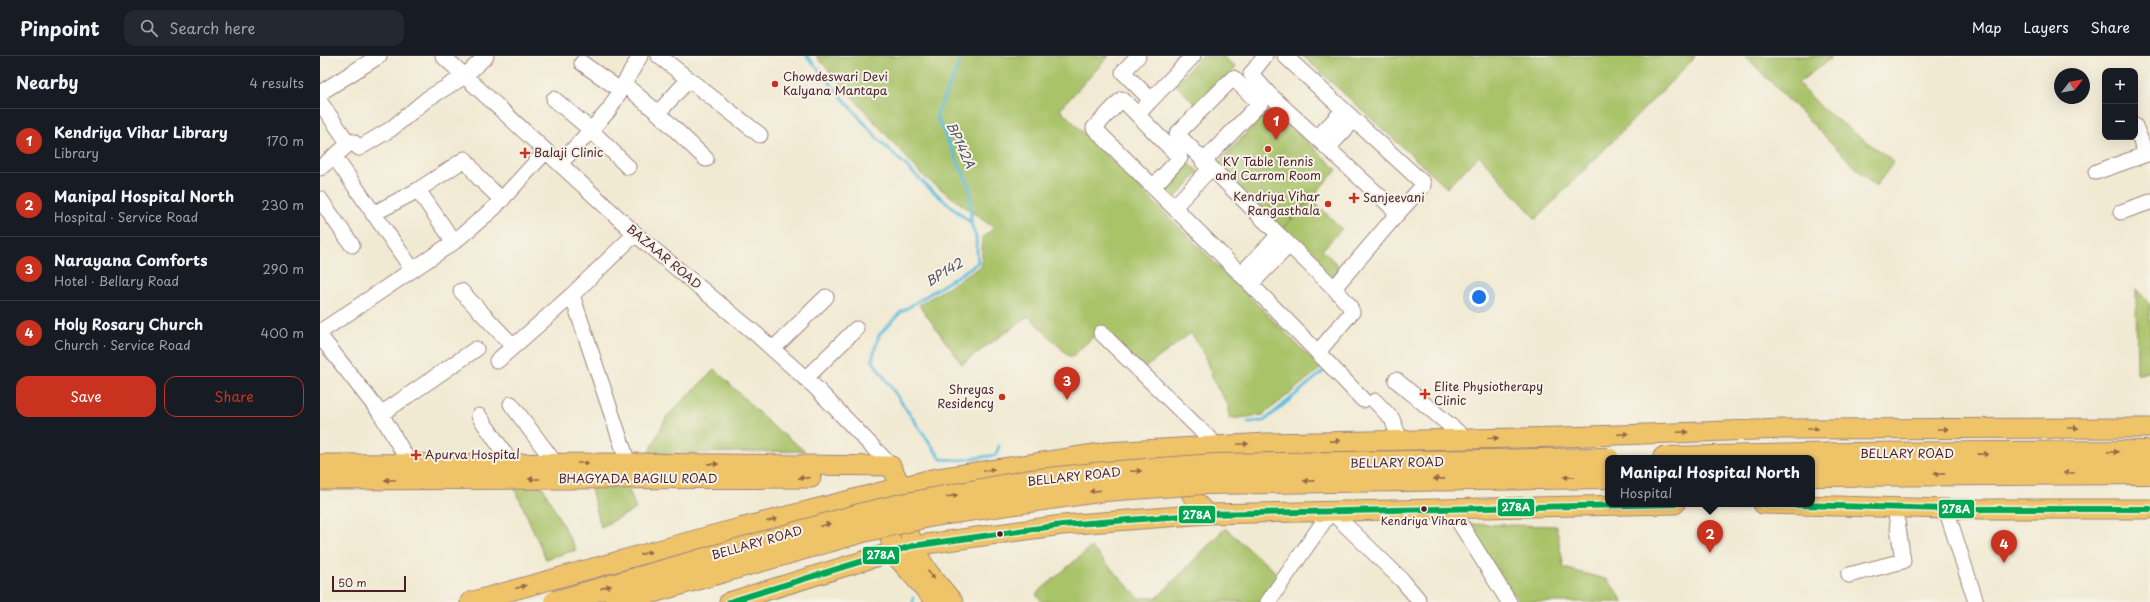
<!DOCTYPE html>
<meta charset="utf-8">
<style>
:root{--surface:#171b24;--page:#242831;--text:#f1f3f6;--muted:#9ea1a6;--line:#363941;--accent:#c8321e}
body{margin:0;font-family:"Playpen Sans",sans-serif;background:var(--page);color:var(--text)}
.controls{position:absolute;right:12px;top:12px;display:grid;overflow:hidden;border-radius:8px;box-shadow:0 4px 16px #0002}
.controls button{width:36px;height:36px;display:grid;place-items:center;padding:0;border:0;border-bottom:1px solid var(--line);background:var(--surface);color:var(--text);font:20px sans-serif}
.compass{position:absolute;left:1734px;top:12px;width:36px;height:36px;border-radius:50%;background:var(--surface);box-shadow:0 4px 16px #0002;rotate:59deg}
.scale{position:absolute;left:12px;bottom:10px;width:74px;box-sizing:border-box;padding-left:4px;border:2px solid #4a1f2b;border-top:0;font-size:11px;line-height:14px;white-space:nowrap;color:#4a1f2b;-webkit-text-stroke:3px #f7f3e8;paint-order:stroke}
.you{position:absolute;left:1159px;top:241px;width:14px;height:14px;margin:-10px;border:3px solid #fff;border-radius:50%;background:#1a73e8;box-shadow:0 0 0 6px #1a73e833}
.badge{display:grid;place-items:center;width:26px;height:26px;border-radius:50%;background:var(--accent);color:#fff;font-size:13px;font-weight:700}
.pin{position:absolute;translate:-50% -33px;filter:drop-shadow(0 1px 2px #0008)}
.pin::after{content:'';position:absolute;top:21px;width:14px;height:12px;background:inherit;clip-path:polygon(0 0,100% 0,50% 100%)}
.popup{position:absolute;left:1285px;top:399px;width:210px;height:52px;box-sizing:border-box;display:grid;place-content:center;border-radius:8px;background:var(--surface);filter:drop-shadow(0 1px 3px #0005);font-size:13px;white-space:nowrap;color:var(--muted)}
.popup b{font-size:15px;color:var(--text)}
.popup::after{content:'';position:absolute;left:50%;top:100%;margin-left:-8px;border:8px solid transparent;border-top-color:var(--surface)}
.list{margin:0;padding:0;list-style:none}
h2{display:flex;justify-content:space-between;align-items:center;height:52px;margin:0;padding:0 16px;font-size:17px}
h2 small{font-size:13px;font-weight:400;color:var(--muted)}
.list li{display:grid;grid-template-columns:26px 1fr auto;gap:12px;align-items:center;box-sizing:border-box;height:64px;padding:0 16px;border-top:1px solid var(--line)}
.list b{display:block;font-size:15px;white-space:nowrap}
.list p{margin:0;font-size:13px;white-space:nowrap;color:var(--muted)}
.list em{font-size:13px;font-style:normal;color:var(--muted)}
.actions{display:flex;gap:8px;padding:12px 16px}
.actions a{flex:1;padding:9px 0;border:1px solid var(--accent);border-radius:12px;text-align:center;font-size:14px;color:var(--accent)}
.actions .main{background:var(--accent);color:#fff}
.icon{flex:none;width:22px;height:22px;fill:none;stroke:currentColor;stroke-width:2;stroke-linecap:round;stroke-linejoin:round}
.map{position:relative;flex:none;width:1830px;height:546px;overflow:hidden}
header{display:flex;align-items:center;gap:24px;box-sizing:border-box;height:56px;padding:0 20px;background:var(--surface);border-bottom:1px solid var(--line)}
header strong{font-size:19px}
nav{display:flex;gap:22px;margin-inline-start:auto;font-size:14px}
.search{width:280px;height:36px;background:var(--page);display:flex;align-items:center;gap:10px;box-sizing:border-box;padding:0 14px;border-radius:12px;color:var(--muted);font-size:15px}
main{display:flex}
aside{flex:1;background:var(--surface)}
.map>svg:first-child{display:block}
.green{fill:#a9c369;stroke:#7a714a}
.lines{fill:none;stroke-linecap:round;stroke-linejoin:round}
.stream{stroke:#60bede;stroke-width:3}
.minor-casing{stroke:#9e847f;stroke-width:17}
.major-casing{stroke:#9e847f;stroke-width:21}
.highway-casing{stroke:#9e847f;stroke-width:24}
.minor{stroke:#fff;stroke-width:15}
.major{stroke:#efc469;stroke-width:19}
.highway{stroke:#efc469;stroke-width:22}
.highway-bridge-casing{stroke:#9e847f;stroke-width:24;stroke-linecap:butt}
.highway-bridge{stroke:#efc469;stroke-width:22}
.bus-1-casing{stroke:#f7f3e8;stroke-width:9}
.bus-1{stroke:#00a651;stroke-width:6}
.oneway{fill:#946947}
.poi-dot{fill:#c8321e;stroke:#f7f3e8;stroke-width:1.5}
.bus-dot{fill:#4a1f2b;stroke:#f7f3e8;stroke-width:1.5}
.labels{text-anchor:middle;stroke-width:4;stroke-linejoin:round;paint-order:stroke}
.bus-label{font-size:11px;fill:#4a1f2b;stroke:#f7f3e8}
.poi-label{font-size:12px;fill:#4a1f2b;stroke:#f7f3e8;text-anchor:start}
.street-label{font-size:12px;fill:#4a1f2b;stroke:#f7f3e8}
.water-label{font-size:13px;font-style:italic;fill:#514f61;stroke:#f7f3e8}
.line-badge{stroke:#f7f3e8;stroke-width:1.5}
.badge-label{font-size:11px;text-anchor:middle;font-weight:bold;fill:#fff}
</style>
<header>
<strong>Pinpoint</strong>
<div class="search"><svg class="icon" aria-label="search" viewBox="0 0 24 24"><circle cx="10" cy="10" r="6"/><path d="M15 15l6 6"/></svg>Search here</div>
<nav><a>Map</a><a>Layers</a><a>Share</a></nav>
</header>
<main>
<aside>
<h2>Nearby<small>4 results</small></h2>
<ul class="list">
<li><span class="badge">1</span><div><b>Kendriya Vihar Library</b><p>Library</p></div><em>170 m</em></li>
<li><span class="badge">2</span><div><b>Manipal Hospital North</b><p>Hospital · Service Road</p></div><em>230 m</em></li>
<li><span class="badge">3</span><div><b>Narayana Comforts</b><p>Hotel · Bellary Road</p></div><em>290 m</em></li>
<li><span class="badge">4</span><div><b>Holy Rosary Church</b><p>Church · Service Road</p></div><em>400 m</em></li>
</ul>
<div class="actions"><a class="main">Save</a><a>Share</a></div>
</aside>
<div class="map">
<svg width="1830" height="546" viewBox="0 0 1830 546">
<rect width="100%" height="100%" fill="#f7f3e8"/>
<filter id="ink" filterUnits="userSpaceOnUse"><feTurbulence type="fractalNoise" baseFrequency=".025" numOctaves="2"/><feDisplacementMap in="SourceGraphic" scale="8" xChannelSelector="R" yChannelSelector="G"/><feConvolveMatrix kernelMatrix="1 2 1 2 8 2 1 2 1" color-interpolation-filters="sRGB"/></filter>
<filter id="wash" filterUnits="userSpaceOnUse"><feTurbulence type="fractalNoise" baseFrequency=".012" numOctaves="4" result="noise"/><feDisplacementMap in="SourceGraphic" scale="16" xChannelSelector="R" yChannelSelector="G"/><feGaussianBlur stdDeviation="0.9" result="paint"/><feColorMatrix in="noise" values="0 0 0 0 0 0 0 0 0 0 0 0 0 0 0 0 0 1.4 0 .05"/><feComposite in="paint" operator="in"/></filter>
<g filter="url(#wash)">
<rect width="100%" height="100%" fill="#f1ead3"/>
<path class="green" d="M496,0H789L740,53L1001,312L943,359L909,363V350L896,330L883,296L871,277L822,314L780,274L751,302L708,260L642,308L599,249L662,210V182L674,172L603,120Z
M882,0H903L916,12L878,51L855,28Z
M983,0H1376L1216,163L1159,99L1127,132Z
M1425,0H1509L1511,2L1478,27L1504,54L1574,106L1555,131Z
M951,51L1017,114L959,176L892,113Z
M865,104L879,116L853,144L840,132Z
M991,143L1022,173L1002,194L1022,213L1012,222L962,174Z
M1816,233L1830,248V315L1817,319Z
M395,313L450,368L485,395L328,398L347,360Z
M221,428L256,494L226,503L194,431Z
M307,428L316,453L281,471L270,429Z
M1146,468L1236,470L1244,512L1288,524L1304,546H1199Z
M905,472L960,520L942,546H722L716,538L771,491L819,542L838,541Z"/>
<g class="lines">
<path class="stream" d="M487,0L557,82L607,130L651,167L656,181L658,207L581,256L559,279L552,304L621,403L641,404L676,399L679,390
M642,0L616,60L650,132L651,167
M928,366L944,365L1005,314
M593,546V542"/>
</g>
</g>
<g filter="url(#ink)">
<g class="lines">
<defs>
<path id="minor" d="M123,0L320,182L436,278L496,332L571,410
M339,0L440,79
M945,0L931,18L949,38
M262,7L300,34
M304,28L338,57L369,23
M0,37L59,0
M234,43L271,74L308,111
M831,44L873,0
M0,46L29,88
M338,57L386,103
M818,58L831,44L803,16L818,0
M1815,70L1826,98
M997,82L1024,54
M1008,92L1034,64
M14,100L92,213
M883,106L949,38L1078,157L1103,130V127L965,0
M240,108L289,54L320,0
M0,112L29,88L33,86L39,92L71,73L107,43L145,20L166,0
M1776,116L1830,97
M833,131L860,102L802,43L774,72C864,162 956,251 1043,344
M98,134L145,103L159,122L182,144
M0,143L32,189
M854,151L890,113
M1801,156L1830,146
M53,158L98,134L134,186
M959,179L1014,232
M921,218L959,179L857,78L913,22L940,48
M931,228L969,189
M141,235L193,290
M0,276L134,186L174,152L226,95
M781,277L896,389
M0,280L61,358L90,408V417
M453,293L506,241
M998,296L1032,256L1029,249L1014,232L1078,157
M177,305L252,239
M486,322L536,273
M1076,324L1146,383
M1055,345L1072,363L1080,384
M191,348L235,407
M61,358L156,293
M159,360L192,408
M308,407L252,239L315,178
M1131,453L1189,546
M1626,453L1656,546
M1529,519L1583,505L1575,451
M948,546L1011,455L1082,524L1098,543"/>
<path id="major" d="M0,408L308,407L571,410L581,430L592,490L609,517L633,546
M868,415C867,434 873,446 888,458
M0,424L491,422
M1443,448L1626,453H1830
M565,454L573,497L616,546
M150,546L397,478L612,423L787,396L948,387L1242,381L1463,373L1830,372
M409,546L592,490L742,469L888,458L1355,448"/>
<path id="highway" d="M1344,402L1529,398L1830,396
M1492,419L1830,417"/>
</defs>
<use href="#minor" class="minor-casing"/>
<use href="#major" class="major-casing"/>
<use href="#highway" class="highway-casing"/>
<use href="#minor" class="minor"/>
<use href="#major" class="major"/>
<use href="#highway" class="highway"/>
<defs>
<path id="highway-bridge" d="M235,546L543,458L582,449L710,425L785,417L895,409L1288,403
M296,546L547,474L613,459L785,434L883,427L1288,421"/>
</defs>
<use href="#highway-bridge" class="highway-bridge-casing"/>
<use href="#highway-bridge" class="highway-bridge"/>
<defs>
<path id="bus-1" d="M1443,448L1626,453H1830
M409,546L592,490L742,469L888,458L1355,448"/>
</defs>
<use href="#bus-1" class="bus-1-casing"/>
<use href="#bus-1" class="bus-1"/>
</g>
<defs><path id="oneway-solid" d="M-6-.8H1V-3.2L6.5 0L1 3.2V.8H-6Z"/></defs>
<g class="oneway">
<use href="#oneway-solid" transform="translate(1753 372)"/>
<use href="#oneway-solid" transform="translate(1493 373)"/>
<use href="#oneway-solid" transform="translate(1623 373)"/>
<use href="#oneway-solid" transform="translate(1363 376) rotate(-2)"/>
<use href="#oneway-solid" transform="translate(1303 378) rotate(-2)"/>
<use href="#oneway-solid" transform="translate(1173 382) rotate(-1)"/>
<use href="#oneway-solid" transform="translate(1015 385) rotate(-1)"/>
<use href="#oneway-solid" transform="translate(923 388) rotate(-2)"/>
<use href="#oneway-solid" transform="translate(1793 396) rotate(1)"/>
<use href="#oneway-solid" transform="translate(1663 398) rotate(-1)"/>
<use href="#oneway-solid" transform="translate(263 407)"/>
<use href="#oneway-solid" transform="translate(393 408) rotate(1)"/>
<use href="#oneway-solid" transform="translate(669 414) rotate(-8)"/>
<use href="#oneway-solid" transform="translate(816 415) rotate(-3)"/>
<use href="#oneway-solid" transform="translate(1749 417) rotate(180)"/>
<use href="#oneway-solid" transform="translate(1619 418) rotate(179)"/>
<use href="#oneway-solid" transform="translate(1249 421) rotate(180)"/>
<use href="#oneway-solid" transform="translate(484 422) rotate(179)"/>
<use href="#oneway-solid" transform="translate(214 423) rotate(180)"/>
<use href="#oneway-solid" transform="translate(1119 423) rotate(179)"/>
<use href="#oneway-solid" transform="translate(70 424) rotate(180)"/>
<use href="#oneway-solid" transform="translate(989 425) rotate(179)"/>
<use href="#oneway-solid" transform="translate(775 435) rotate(173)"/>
<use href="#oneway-solid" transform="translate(632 440) rotate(-11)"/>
<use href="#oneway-solid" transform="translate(452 464) rotate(-15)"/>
<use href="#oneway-solid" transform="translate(505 469) rotate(-15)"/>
<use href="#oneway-solid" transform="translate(326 497) rotate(-15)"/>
<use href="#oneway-solid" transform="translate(611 519) rotate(52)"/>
<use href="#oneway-solid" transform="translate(201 531) rotate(-15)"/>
<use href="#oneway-solid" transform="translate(286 531) rotate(-16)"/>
</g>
</g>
<g class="poi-dot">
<circle cx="455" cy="28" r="4"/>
<circle cx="948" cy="93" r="4"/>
<path d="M203 91h4v4h4v4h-4v4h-4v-4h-4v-4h4z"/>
<path d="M1032 136h4v4h4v4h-4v4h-4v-4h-4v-4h4z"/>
<circle cx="1008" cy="148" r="4"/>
<path d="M1103 332h4v4h4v4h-4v4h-4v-4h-4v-4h4z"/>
<circle cx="682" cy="341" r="4"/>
<path d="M94 393h4v4h4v4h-4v4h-4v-4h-4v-4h4z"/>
</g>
<g class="bus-dot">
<circle cx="1104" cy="453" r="3.5"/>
<circle cx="680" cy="478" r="3.5"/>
</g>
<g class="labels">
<g class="bus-label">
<text x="1104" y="469">Kendriya Vihara</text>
</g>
<g class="poi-label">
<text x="463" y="25">Chowdeswari Devi<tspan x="463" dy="14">Kalyana Mantapa</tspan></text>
<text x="214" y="101">Balaji Clinic</text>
<text x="948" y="110" text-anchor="middle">KV Table Tennis<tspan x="948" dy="14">and Carrom Room</tspan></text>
<text x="1000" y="145" text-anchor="end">Kendriya Vihar<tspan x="1000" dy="14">Rangasthala</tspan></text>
<text x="1043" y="146">Sanjeevani</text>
<text x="1114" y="335">Elite Physiotherapy<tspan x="1114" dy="14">Clinic</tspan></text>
<text x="674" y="338" text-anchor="end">Shreyas<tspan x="674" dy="14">Residency</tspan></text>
<text x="105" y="403">Apurva Hospital</text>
</g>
<g class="street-label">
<text transform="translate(344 201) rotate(40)" y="4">BAZAAR ROAD</text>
<text x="1587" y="402">BELLARY ROAD</text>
<text transform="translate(1077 407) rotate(-1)" y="4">BELLARY ROAD</text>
<text transform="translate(754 421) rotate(-6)" y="4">BELLARY ROAD</text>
<text x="318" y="427">BHAGYADA BAGILU ROAD</text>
<text transform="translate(437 487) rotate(-16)" y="4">BELLARY ROAD</text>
</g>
<g class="water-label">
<text transform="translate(641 89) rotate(65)" y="5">BP142A</text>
<text transform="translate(624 216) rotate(-32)" y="5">BP142</text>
</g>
</g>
<g class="line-badge">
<rect x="1177" y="442" width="38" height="19" rx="4" fill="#00a651"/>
<rect x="1618" y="443" width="37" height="20" rx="4" fill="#00a651"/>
<rect x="858" y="449" width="38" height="19" rx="4" fill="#00a651"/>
<rect x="542" y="490" width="38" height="19" rx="4" fill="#00a651"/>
</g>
<g class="badge-label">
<text x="1196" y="455">278A</text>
<text x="1636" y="457">278A</text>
<text x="877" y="463">278A</text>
<text x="561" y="503">278A</text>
</g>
</svg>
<div class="controls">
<button>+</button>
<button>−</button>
</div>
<svg class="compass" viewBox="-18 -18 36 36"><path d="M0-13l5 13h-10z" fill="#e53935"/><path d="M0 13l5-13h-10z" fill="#9ea1a6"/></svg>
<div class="scale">50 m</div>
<div class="you"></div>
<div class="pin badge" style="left:956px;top:84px">1</div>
<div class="pin badge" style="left:1390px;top:497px">2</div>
<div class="popup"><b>Manipal Hospital North</b>Hospital</div>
<div class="pin badge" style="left:747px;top:344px">3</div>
<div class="pin badge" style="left:1684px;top:507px">4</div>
</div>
</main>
